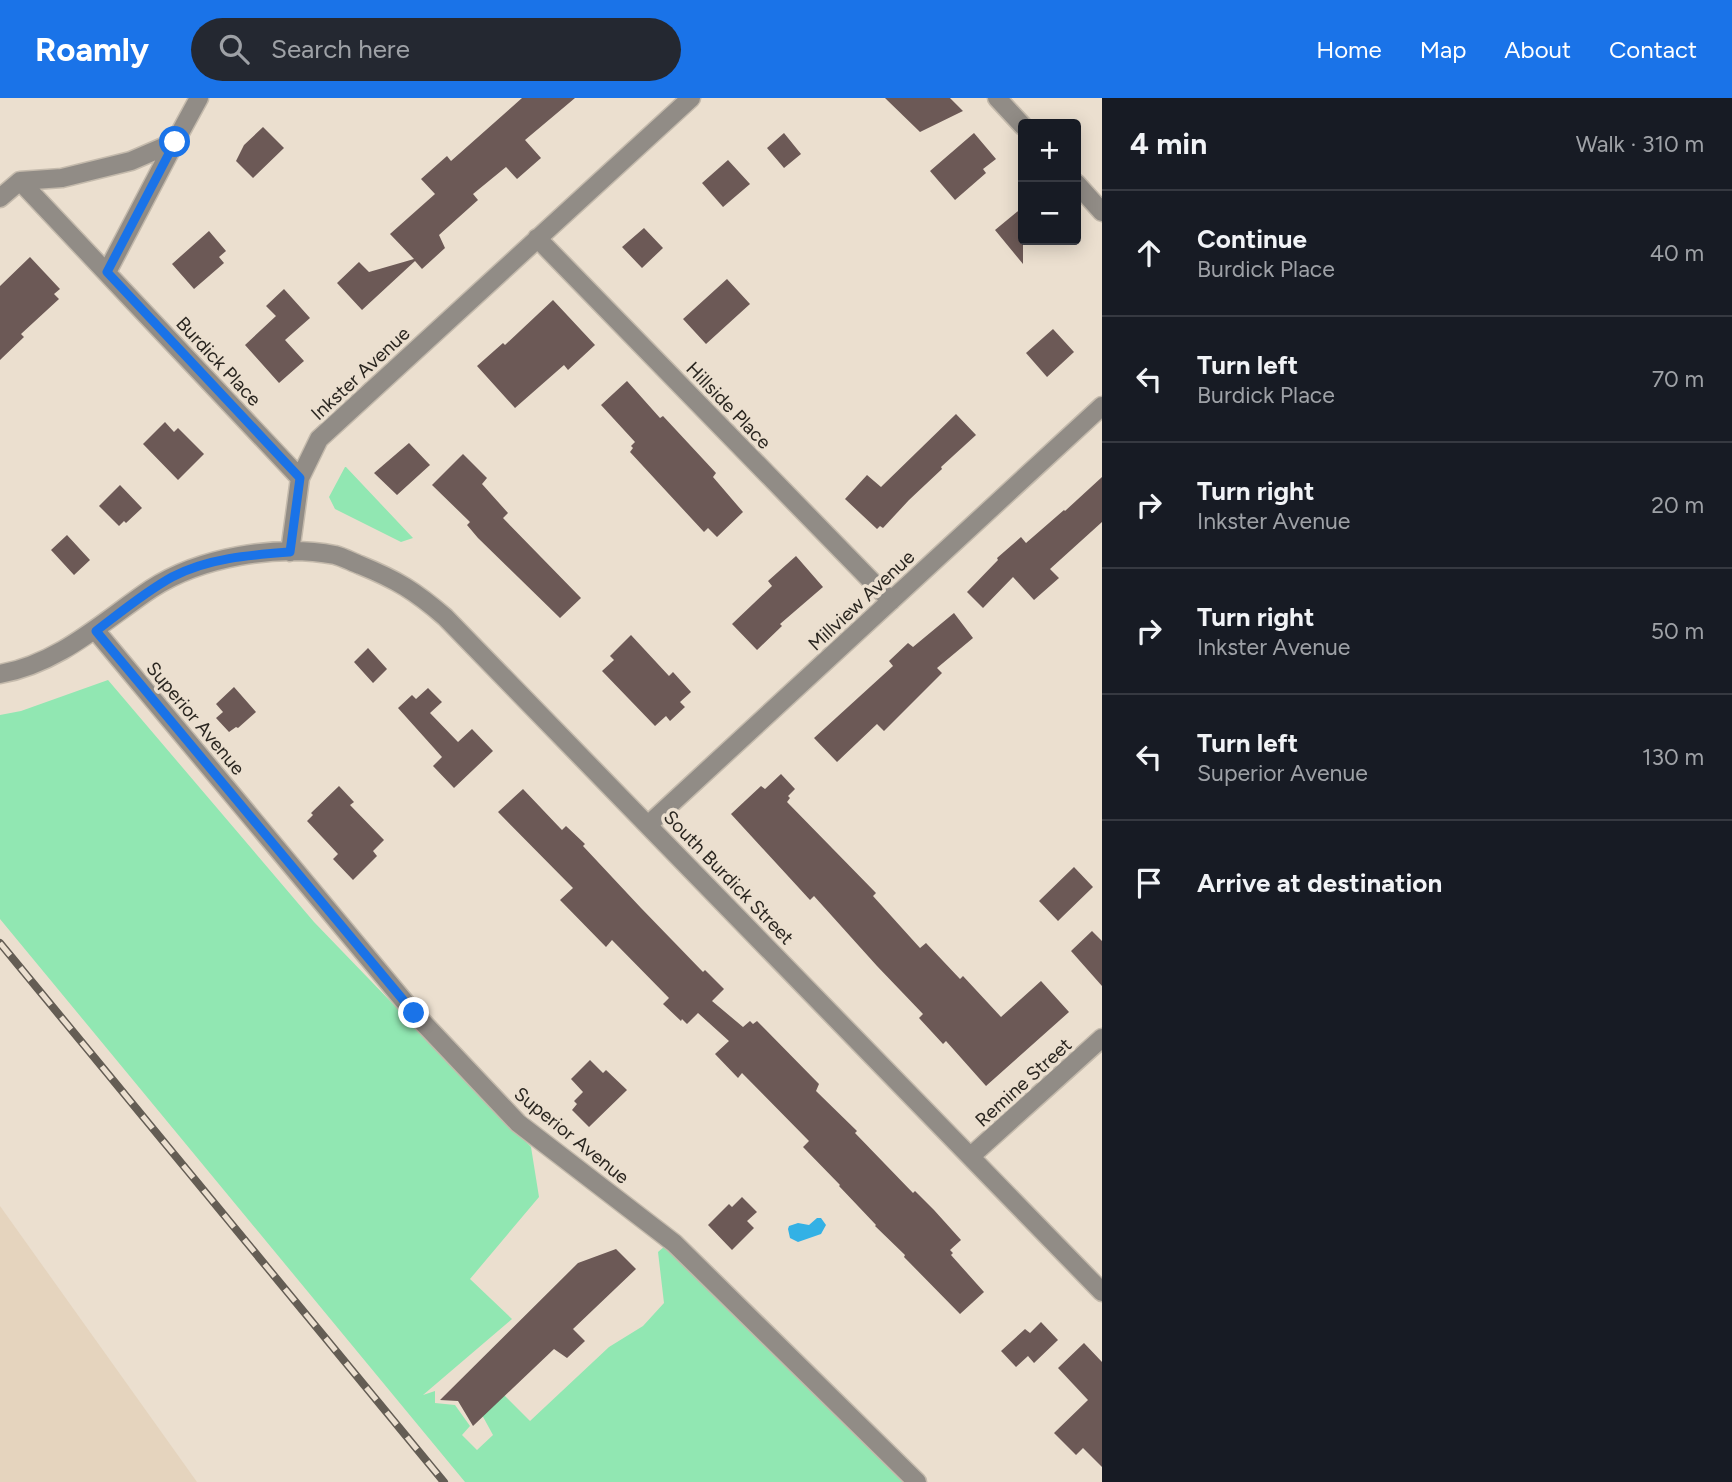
<!DOCTYPE html>
<meta charset="utf-8">
<style>
:root{--surface:#171b24;--page:#242831;--text:#f1f3f6;--muted:#9ea1a6;--line:#363941;--accent:#1a73e8}
body{margin:0;font-family:Figtree,sans-serif;background:var(--page);color:var(--text)}
.controls{position:absolute;right:21px;top:21px;display:grid;overflow:hidden;border-radius:7px;box-shadow:0 4px 18px #0003}
.controls button{width:63px;height:63px;display:grid;place-items:center;padding:0;border:0;border-bottom:2px solid var(--line);background:var(--surface);color:var(--text);font:35px sans-serif}
.stop{position:absolute;width:21px;height:21px;margin:-16px;border:5px solid #1a73e8;border-radius:50%;background:#fff}
.stop.end{background:#1a73e8;border-color:#fff;box-shadow:0 2px 7px #0008}
.list{margin:0;padding:0;list-style:none}
h2{display:flex;justify-content:space-between;align-items:center;height:91px;margin:0;padding:0 28px;font-size:30px}
h2 small{font-size:23px;font-weight:400;color:var(--muted)}
.list li{display:grid;grid-template-columns:46px 1fr auto;gap:21px;align-items:center;box-sizing:border-box;height:126px;padding:0 28px;border-top:2px solid var(--line)}
.list b{display:block;font-size:26px;white-space:nowrap}
.list p{margin:0;font-size:23px;white-space:nowrap;color:var(--muted)}
.list em{font-size:23px;font-style:normal;color:var(--muted)}
.icon{flex:none;width:38px;height:38px;fill:none;stroke:currentColor;stroke-width:2;stroke-linecap:round;stroke-linejoin:round}
.map{position:relative;flex:none;width:1102px;height:1384px;overflow:hidden}
header{display:flex;align-items:center;gap:42px;box-sizing:border-box;height:98px;padding:0 35px;background:var(--accent);color:#fff}
header strong{font-size:33px}
nav{display:flex;gap:38px;margin-inline-start:auto;font-size:24px}
.search{width:490px;height:63px;background:var(--page);display:flex;align-items:center;gap:18px;box-sizing:border-box;padding:0 24px;border-radius:38px;color:var(--muted);font-size:26px}
main{display:flex}
aside{flex:1;background:var(--surface)}
.map>svg:first-child{display:block}
.built{fill:#e5d4be}
.green{fill:#91e7b2}
.water{fill:#33b1e5}
.building{fill:#6c5956}
.lines{fill:none;stroke-linecap:round;stroke-linejoin:round}
.street-casing{stroke:#c4baac;stroke-width:21}
.street{stroke:#918c86;stroke-width:18}
.rail-casing{stroke:#645d54;stroke-width:8}
.rail{stroke:#ebdfcf;stroke-width:5;stroke-dasharray:16;stroke-linecap:butt}
.route{stroke:#1a73e8;stroke-width:9}
.labels{text-anchor:middle;stroke-width:7;stroke-linejoin:round;paint-order:stroke}
.street-label{font-size:19px;fill:#2a2620;stroke:#ebdfcf}
</style>
<header>
<strong>Roamly</strong>
<div class="search"><svg class="icon" aria-label="search" viewBox="0 0 24 24"><circle cx="10" cy="10" r="6"/><path d="M15 15l6 6"/></svg>Search here</div>
<nav><a>Home</a><a>Map</a><a>About</a><a>Contact</a></nav>
</header>
<main>
<div class="map">
<svg width="1102" height="1384" viewBox="0 0 1102 1384">
<rect width="100%" height="100%" fill="#ebdfcf"/>
<path class="built" d="M0,1108L197,1384H0Z"/>
<path class="green" d="M345,369H346L413,440L401,444L335,411L329,399Z
M108,582L314,824L531,1049L539,1099L470,1181L512,1221L423,1297L435,1293V1305L455,1307L470,1328L462,1337L477,1352L493,1337L470,1295L487,1280L530,1323L609,1249L643,1228L664,1205L658,1154L666,1147L905,1384H465L0,821V617L21,613Z"/>
<path class="water" d="M817,1120H821L826,1127L821,1136L798,1144L790,1140L788,1131L789,1128L798,1125L809,1127Z"/>
<path class="building" d="M522,0H575L525,42L541,60L517,81L506,69L473,96L478,102L439,137L445,150L422,171L415,163L362,212L337,185L359,164L369,174L414,161L390,136L435,96L421,81L447,58L451,63Z
M885,0H950L963,13L920,34Z
M263,29L284,50L253,80L236,63L244,47Z
M784,35L801,56L784,70L767,50Z
M974,35L996,61L983,71L986,75L955,102L930,73Z
M728,62L750,86L723,109L702,85Z
M1023,109V166L995,132Z
M644,130L663,150L642,170L622,149Z
M209,133L226,153L219,159L224,165L194,191L172,166Z
M30,159L60,191L54,196L59,201L21,236L24,239L0,262V188Z
M727,181L750,206L706,246L683,221Z
M284,191L310,220L285,242L304,263L279,285L245,247L276,218L266,208Z
M553,202L595,247L568,272L564,267L515,310L477,268L503,245L505,247Z
M1053,231L1074,254L1047,279L1026,255Z
M627,283L660,320L663,318L716,375L713,379L743,414L717,439L708,430L704,434L630,354L633,350L631,348L635,344L601,307Z
M956,316L976,337L941,369L942,371L909,402L883,430L880,428L877,431L845,401L867,377L881,389Z
M165,324L174,334L178,330L204,356L178,382L143,346Z
M409,345L430,367L397,397L374,375Z
M463,356L487,380L482,386L508,415L503,420L581,500L560,520L478,440L467,427L470,424L432,387Z
M1102,379V424L1050,471L1059,480L1034,502L1013,479L983,510L967,494L998,462L997,460L1021,439L1026,445L1064,412L1065,413Z
M120,387L142,410L126,425L124,423L119,428L99,408Z
M67,437L90,462L74,477L51,452Z
M796,458L823,489L780,526L782,528L757,552L732,526L772,488L768,483Z
M954,515L973,540L937,570L942,575L884,633L877,626L837,664L814,640L893,568L889,563L908,545L913,549Z
M631,537L669,578L673,574L691,594L680,604L685,609L670,623L666,618L655,628L602,573L614,562L610,558Z
M368,550L387,571L373,585L354,564Z
M234,589L256,614L238,630L236,629L229,634L216,620L223,614L216,606Z
M428,590L442,604L430,615L458,644L472,631L493,653L454,690L433,668L442,659L398,610L412,597L416,601Z
M781,676L795,691L788,698L790,700L787,704L876,795L873,798L920,850L926,845L960,881L963,878L1001,919L1041,883L1069,914L986,988L946,943L943,946L919,920L923,916L877,868L814,798L810,802L731,716L761,688L765,691Z
M339,688L354,704L350,707L384,742L373,753L377,758L353,782L333,761L338,756L307,723L313,717L311,715Z
M523,691L560,730L562,732L566,728L585,746L583,748L641,810L703,874L705,872L724,891L712,903L743,929L750,923L753,926L757,923L819,986L816,993L857,1033L855,1035L913,1095L915,1093L934,1112L961,1142L950,1152L953,1155L951,1157L984,1194L960,1216L904,1159L905,1157L875,1128L876,1127L839,1088L840,1087L803,1049L809,1043L742,975L738,980L715,956L729,943L698,915L687,926L682,921L681,923L663,906L669,900L612,842L606,849L560,802L573,790L498,714Z
M1074,769L1093,789L1058,823L1039,803Z
M1092,833L1102,843V888L1071,853Z
M590,962L603,975L606,972L627,992L589,1029L572,1012L577,1006L574,1003L583,994L571,981Z
M742,1099L757,1114L747,1123L754,1130L732,1152L708,1127L729,1106L732,1109Z
M616,1151L636,1171L573,1231L585,1243L567,1260L554,1251L473,1328L458,1303L440,1302L578,1165Z
M1041,1224L1058,1242L1034,1265L1028,1258L1016,1269L1001,1253L1025,1231L1030,1235Z
M1084,1245L1102,1264V1369L1083,1350L1076,1357L1054,1335L1088,1302L1058,1270Z"/>
<g class="lines">
<defs>
<path id="street" d="M997,0L1023,28
M20,83L300,380
M20,83L62,80L131,63L175,44L199,0
M1076,85L1102,114
M0,100L20,83
M537,140L891,503
M107,174L175,44
M290,454L300,380L319,341L691,0
M96,533L414,915L518,1025L674,1145L917,1384
M0,576C60,565 102,524 151,491C200,459 277,446 335,457C343,459 352,464 360,467C397,482 415,493 445,519L1102,1194
M648,727L1102,308
M971,1058L1102,940"/>
</defs>
<use href="#street" class="street-casing"/>
<use href="#street" class="street"/>
<defs>
<path id="rail" d="M0,845L444,1384"/>
</defs>
<use href="#rail" class="rail-casing"/>
<use href="#rail" class="rail"/>
</g>
<g class="lines">
<path class="route" d="M175,44L107,174L300,380L290,454C250,457 208,460 172,479C145,494 121,514 96,533L414,915"/>
</g>
<g class="labels">
<g class="street-label">
<text transform="translate(219 263) rotate(47)" y="7">Burdick Place</text>
<text transform="translate(360 275) rotate(-43)" y="7">Inkster Avenue</text>
<text transform="translate(729 307) rotate(46)" y="7">Hillside Place</text>
<text transform="translate(861 502) rotate(-43)" y="7">Millview Avenue</text>
<text transform="translate(196 620) rotate(50)" y="7">Superior Avenue</text>
<text transform="translate(729 779) rotate(46)" y="7">South Burdick Street</text>
<text transform="translate(1023 984) rotate(-42)" y="7">Remine Street</text>
<text transform="translate(572 1037) rotate(39)" y="7">Superior Avenue</text>
</g>
</g>
</svg>
<div class="controls">
<button>+</button>
<button>−</button>
</div>
<div class="stop" style="left:175px;top:44px"></div>
<div class="stop end" style="left:414px;top:915px"></div>
</div>
<aside>
<h2>4 min<small>Walk · 310 m</small></h2>
<ul class="list">
<li><svg class="icon" aria-label="ahead" viewBox="0 0 24 24"><path d="M12 20V5M6 11l6-6 6 6"/></svg><div><b>Continue</b><p>Burdick Place</p></div><em>40 m</em></li>
<li><svg class="icon" aria-label="left" viewBox="0 0 24 24"><path d="M17 20v-9H6M10 6l-5 5 5 5"/></svg><div><b>Turn left</b><p>Burdick Place</p></div><em>70 m</em></li>
<li><svg class="icon" aria-label="right" viewBox="0 0 24 24"><path d="M7 20v-9h11M14 6l5 5-5 5"/></svg><div><b>Turn right</b><p>Inkster Avenue</p></div><em>20 m</em></li>
<li><svg class="icon" aria-label="right" viewBox="0 0 24 24"><path d="M7 20v-9h11M14 6l5 5-5 5"/></svg><div><b>Turn right</b><p>Inkster Avenue</p></div><em>50 m</em></li>
<li><svg class="icon" aria-label="left" viewBox="0 0 24 24"><path d="M17 20v-9H6M10 6l-5 5 5 5"/></svg><div><b>Turn left</b><p>Superior Avenue</p></div><em>130 m</em></li>
<li><svg class="icon" aria-label="arrive" viewBox="0 0 24 24"><path d="M6 21V4h12l-3 4 3 4H6"/></svg><div><b>Arrive at destination</b></div></li>
</ul>
</aside>
</main>
